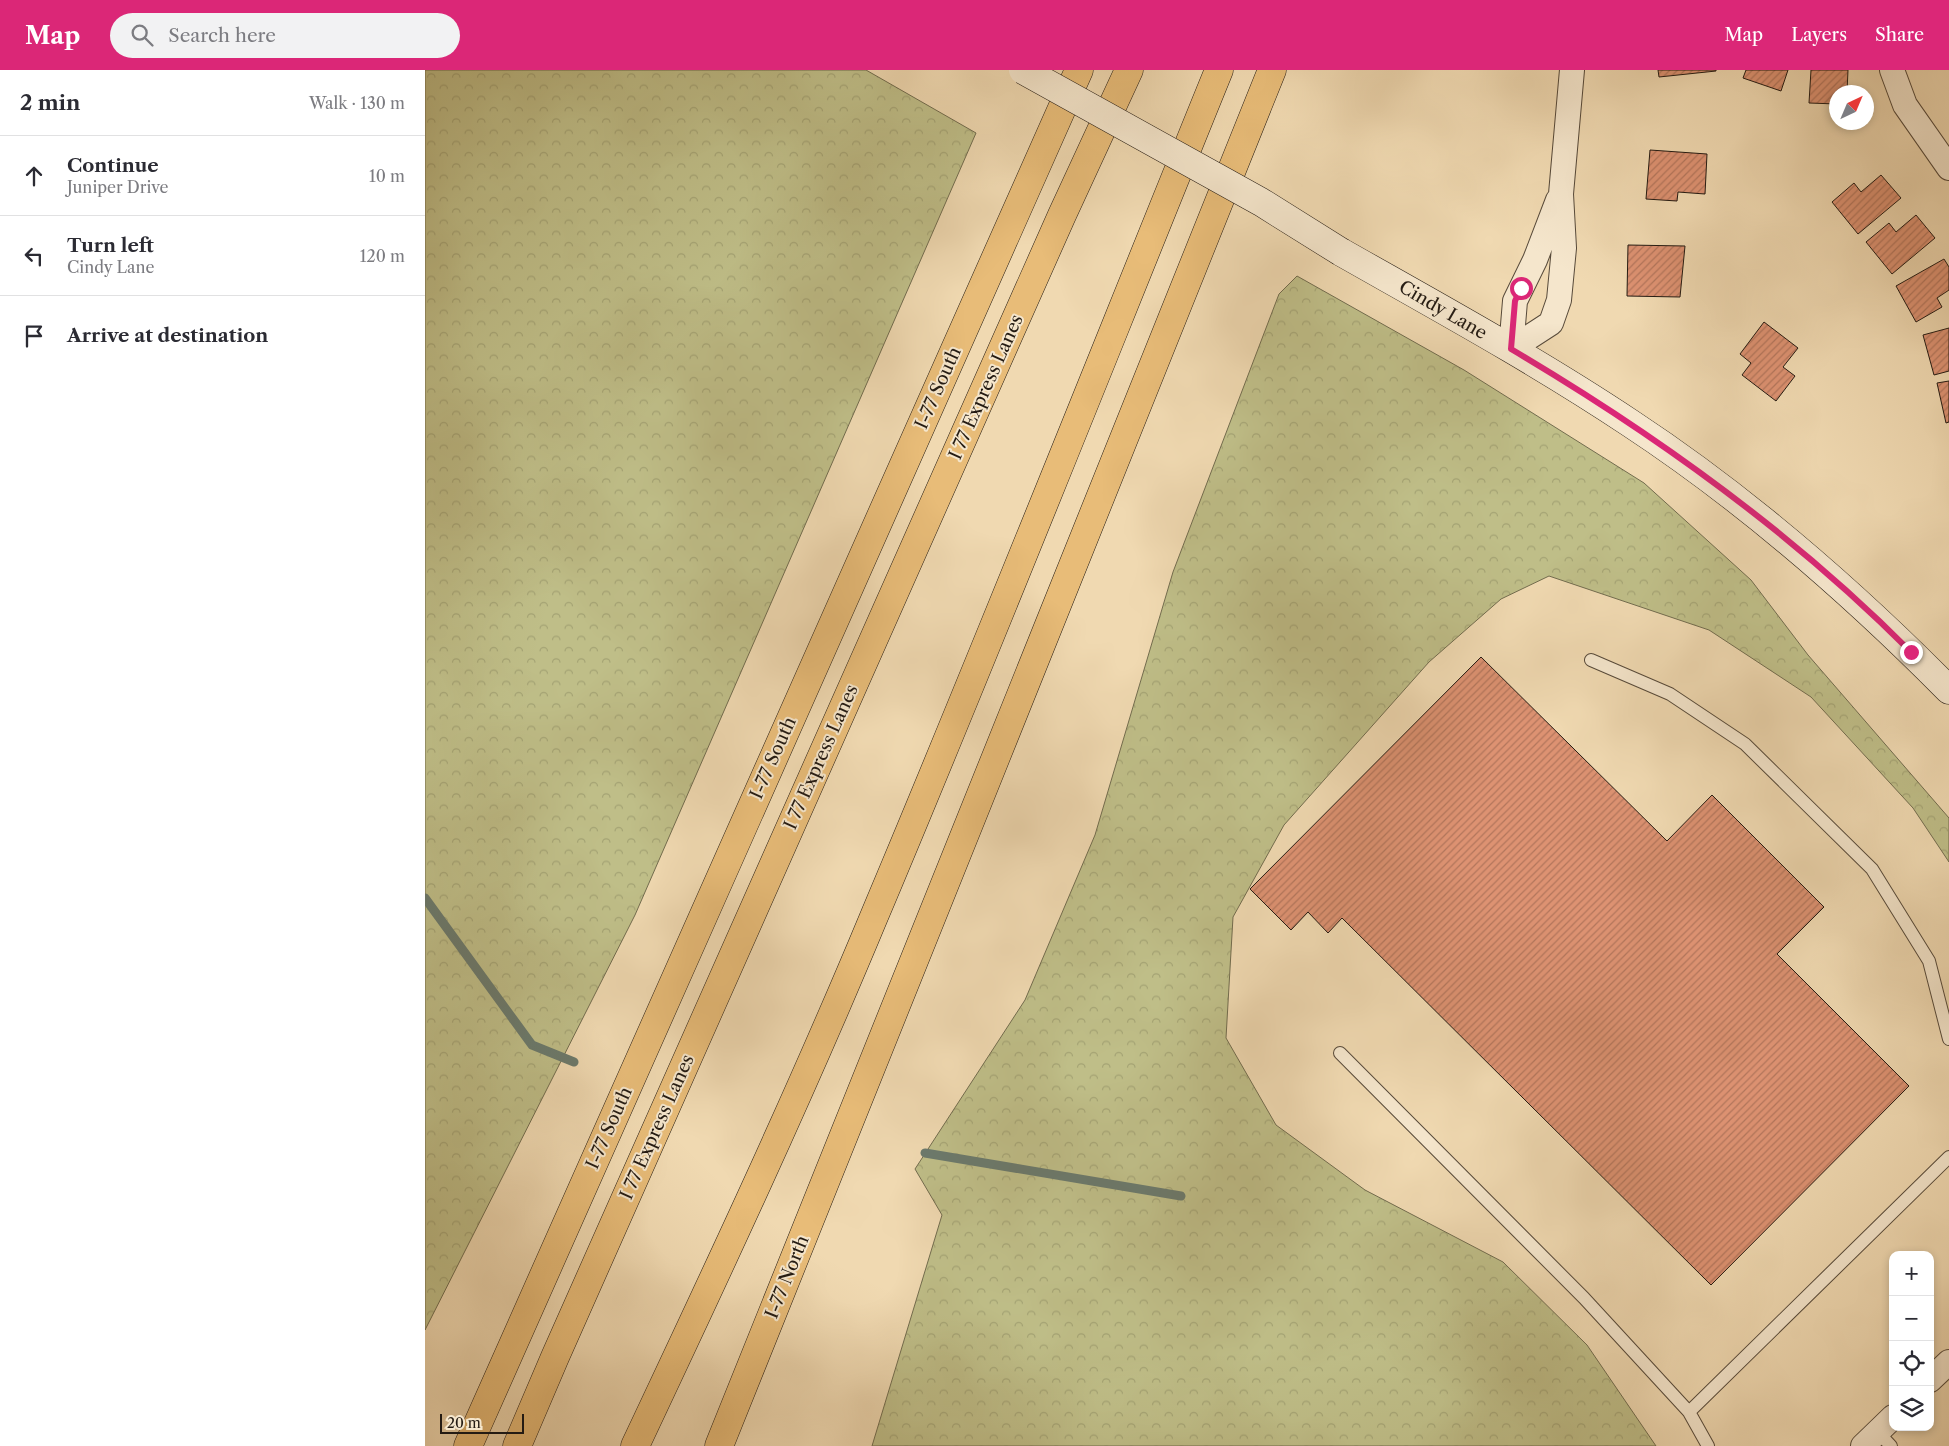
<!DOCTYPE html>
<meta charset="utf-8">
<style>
:root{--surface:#fff;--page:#f2f2f3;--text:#2b2b33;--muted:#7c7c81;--line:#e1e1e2;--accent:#db2777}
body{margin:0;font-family:"Libre Caslon Text",serif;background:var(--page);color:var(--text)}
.controls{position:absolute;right:15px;bottom:15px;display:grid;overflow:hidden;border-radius:10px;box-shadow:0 2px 8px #0003}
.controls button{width:45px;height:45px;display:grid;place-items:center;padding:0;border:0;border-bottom:1px solid var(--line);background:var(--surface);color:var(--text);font:25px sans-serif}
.compass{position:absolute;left:1404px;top:15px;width:45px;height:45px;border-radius:50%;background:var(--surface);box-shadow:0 2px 8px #0003;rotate:44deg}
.scale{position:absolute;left:15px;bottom:12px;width:84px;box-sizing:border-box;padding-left:5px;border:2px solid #241b13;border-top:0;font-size:14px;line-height:18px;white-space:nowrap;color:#241b13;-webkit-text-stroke:4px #f5e6cc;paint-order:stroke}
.stop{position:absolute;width:15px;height:15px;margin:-11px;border:4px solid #db2777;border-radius:50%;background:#fff}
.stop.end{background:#db2777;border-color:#fff;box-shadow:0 1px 5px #0008}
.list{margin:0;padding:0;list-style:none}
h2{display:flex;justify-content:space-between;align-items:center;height:65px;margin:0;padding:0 20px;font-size:21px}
h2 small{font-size:16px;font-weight:400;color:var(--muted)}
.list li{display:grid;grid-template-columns:32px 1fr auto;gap:15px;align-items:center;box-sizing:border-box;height:80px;padding:0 20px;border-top:1px solid var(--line)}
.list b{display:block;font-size:19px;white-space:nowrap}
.list p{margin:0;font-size:16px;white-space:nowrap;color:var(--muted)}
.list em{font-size:16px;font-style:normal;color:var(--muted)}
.icon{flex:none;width:28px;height:28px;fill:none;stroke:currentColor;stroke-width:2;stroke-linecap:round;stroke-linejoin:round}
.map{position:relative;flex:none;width:1524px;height:1376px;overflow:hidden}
header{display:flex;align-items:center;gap:30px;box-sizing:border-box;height:70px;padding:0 25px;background:var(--accent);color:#fff}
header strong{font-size:24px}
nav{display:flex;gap:28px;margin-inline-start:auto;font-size:18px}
.search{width:350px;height:45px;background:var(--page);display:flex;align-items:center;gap:12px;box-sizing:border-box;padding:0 18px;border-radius:28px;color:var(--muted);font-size:19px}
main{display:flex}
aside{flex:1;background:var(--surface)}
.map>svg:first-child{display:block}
.forest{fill:url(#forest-crowns);stroke:#726c4e}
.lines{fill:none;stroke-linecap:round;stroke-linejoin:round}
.stream{stroke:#6b7a6d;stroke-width:9}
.building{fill:url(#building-hatch);stroke:#241b13}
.lane-casing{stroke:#574a3a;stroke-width:14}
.street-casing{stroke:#574a3a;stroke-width:26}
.secondary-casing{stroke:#241b13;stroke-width:29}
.highway-casing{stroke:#241b13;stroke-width:29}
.lane{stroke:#f5e6cc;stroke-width:12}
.street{stroke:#f5e6cc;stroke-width:24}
.secondary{stroke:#f5e6cc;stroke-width:28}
.highway{stroke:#e8bc78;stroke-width:28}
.secondary-bridge-casing{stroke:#241b13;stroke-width:29;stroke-linecap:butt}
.secondary-bridge{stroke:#f5e6cc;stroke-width:28}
.route{stroke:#db2777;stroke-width:6}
.labels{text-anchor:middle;stroke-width:4;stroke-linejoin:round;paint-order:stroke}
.street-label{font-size:18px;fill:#241b13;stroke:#f5e6cc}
</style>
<header>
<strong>Map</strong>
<div class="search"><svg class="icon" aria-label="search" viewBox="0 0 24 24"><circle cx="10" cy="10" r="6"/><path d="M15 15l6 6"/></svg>Search here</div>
<nav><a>Map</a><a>Layers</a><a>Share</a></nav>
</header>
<main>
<aside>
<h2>2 min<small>Walk · 130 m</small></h2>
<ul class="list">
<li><svg class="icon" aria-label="ahead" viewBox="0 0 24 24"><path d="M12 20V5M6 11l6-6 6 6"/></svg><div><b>Continue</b><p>Juniper Drive</p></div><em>10 m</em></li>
<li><svg class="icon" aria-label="left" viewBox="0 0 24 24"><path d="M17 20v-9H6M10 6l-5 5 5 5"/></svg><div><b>Turn left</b><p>Cindy Lane</p></div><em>120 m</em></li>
<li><svg class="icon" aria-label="arrive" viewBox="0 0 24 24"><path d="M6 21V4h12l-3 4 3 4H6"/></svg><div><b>Arrive at destination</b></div></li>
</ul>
</aside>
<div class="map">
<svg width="1524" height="1376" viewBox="0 0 1524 1376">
<defs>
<pattern id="forest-crowns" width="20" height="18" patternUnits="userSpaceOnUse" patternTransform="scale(1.25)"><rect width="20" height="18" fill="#bfbe88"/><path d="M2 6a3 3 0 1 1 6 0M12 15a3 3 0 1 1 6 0" fill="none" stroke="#a4a374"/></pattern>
<pattern id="building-hatch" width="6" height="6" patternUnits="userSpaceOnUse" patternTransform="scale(1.25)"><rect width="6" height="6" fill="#dd9272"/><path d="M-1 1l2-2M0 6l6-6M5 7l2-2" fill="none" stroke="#b3765c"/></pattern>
</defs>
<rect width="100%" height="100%" fill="#f0d9b1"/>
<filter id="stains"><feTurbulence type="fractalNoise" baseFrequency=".004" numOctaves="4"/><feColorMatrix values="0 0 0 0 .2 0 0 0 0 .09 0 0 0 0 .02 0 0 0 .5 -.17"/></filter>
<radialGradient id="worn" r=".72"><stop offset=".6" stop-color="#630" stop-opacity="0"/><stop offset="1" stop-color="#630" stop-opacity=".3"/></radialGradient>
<path class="forest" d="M0,0H441L551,63L210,845L0,1260Z
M872,206L1039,300L1219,413L1326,510L1383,585L1524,748V792L1488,738L1386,627L1284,560L1124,506L1076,529L1004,592L859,755L808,847L801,968L851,1055L940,1120L1078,1192L1162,1275L1231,1376H447L517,1145L490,1099L600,930L670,765L748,502L854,224Z"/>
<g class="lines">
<path class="stream" d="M0,828L107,975L149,992
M500,1083L756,1126"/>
</g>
<path class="building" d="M1233,0H1291V1L1234,7Z
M1321,0H1363L1356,21L1318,8Z
M1386,0H1423L1422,22H1412V34L1384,33Z
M1225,80L1282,84L1280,124L1253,122L1252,131L1221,129Z
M1456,105L1476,128L1433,164L1407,132L1429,113L1436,122Z
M1491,145L1510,168L1467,204L1441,172L1464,153L1471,162Z
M1203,175L1260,176L1255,227L1202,226Z
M1519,189L1524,197V220L1512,228L1517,237L1491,252L1471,216Z
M1339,252L1373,278L1358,297L1370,306L1351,331L1317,305L1326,293L1315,284Z
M1524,258V301L1509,305L1498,265Z
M1524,311V352L1521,353L1512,313Z
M1056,587L1242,771L1287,725L1399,837L1352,884L1484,1016L1286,1215L917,848L903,863L883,842L866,860L825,819Z"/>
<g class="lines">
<defs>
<path id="lane" d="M1166,590L1245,624L1320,674L1447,799L1504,891L1524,969
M915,983L1159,1228L1264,1342
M1453,1362L1466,1376
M1283,1376L1264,1342L1524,1087"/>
<path id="street" d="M1467,0L1480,35L1524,98
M1086,279L1126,253L1134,230L1139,178L1136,124L1147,0
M1086,279L1090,231L1110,190L1133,130
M1505,1310L1524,1292
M1438,1376L1468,1347"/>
<path id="secondary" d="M916,182C1013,237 1112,291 1205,353C1322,430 1426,521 1524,620"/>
<path id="highway" d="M43,1376L654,0
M92,1376L130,1287L637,145L704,0
M210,1376C292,1202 374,1027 448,849C567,567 679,283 794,0
M294,1376L847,0"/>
</defs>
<use href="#lane" class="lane-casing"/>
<use href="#street" class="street-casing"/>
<use href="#secondary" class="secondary-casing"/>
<use href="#highway" class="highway-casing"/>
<use href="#lane" class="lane"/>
<use href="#street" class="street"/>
<use href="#secondary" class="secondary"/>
<use href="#highway" class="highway"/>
<defs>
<path id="secondary-bridge" d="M598,0L836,132L916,182"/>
</defs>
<use href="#secondary-bridge" class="secondary-bridge-casing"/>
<use href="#secondary-bridge" class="secondary-bridge"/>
</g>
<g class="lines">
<path class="route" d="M1096,218L1090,231L1086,279C1230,364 1368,463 1486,582"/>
</g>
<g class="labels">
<g class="street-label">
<text transform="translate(1018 240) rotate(30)" y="6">Cindy Lane</text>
<text transform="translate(561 317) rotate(-66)" y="6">I 77 Express Lanes</text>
<text transform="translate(513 318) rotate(-66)" y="6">I-77 South</text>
<text transform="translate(396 687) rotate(-66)" y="6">I 77 Express Lanes</text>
<text transform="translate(348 688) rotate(-66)" y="6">I-77 South</text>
<text transform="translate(232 1057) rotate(-66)" y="6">I 77 Express Lanes</text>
<text transform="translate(184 1058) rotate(-66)" y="6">I-77 South</text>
<text transform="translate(362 1207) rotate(-68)" y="6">I-77 North</text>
</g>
</g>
<rect width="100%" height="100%" filter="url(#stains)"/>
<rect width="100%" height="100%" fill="url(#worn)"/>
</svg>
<div class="controls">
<button>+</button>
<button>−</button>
<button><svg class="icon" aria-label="locate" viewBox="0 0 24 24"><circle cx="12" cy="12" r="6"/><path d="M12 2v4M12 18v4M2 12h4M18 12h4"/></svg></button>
<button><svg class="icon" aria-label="layers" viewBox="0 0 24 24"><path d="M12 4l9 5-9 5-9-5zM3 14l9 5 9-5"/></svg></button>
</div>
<svg class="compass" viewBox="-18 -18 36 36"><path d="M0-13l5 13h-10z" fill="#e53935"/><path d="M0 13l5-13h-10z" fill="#7c7c81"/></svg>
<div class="scale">20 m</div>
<div class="stop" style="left:1096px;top:218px"></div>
<div class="stop end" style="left:1486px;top:582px"></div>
</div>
</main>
